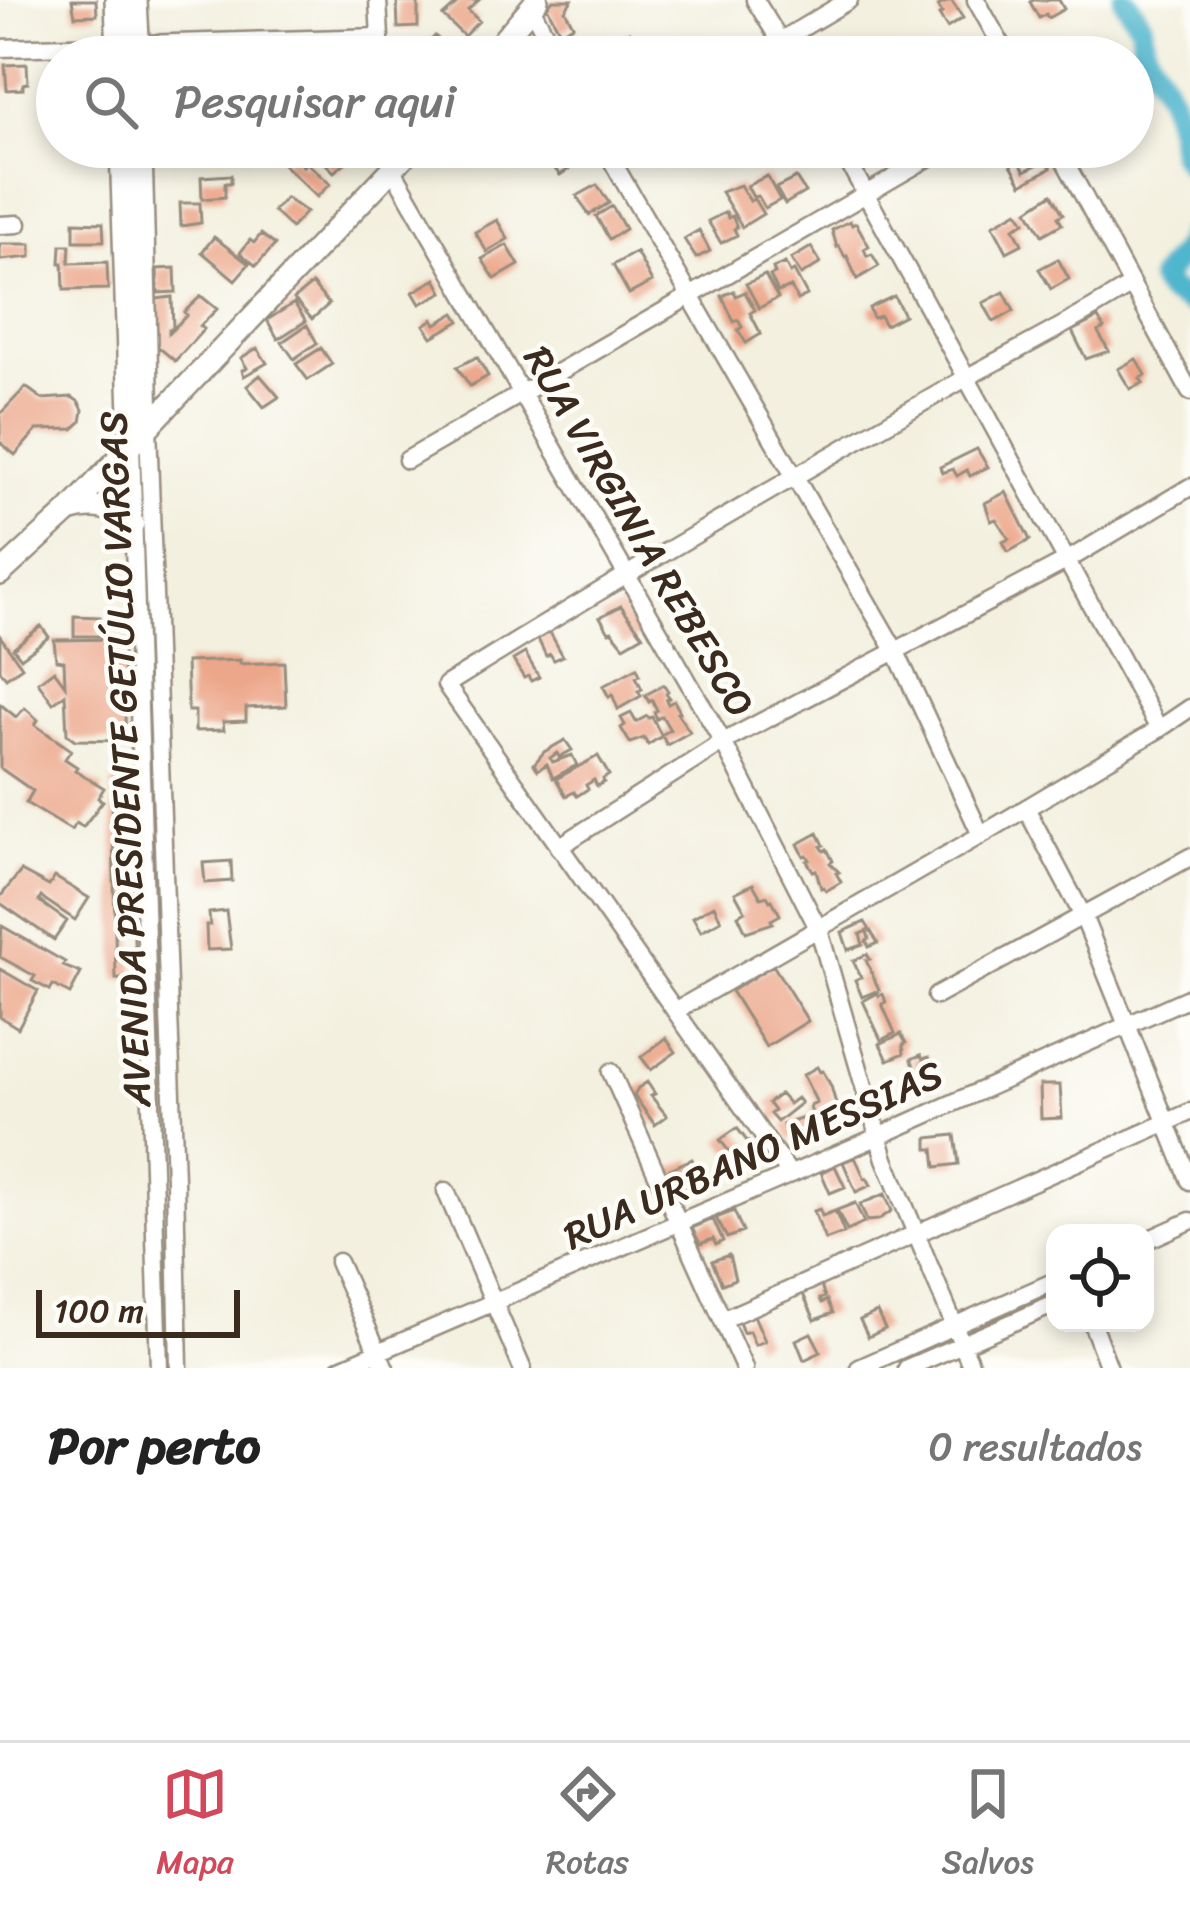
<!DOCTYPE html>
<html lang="pt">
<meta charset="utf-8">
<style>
:root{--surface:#fff;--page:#f2f2f2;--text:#222;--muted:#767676;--line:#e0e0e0;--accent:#d1495b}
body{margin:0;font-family:Sriracha,sans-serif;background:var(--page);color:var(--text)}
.controls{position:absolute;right:36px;bottom:36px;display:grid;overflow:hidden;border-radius:24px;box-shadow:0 6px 18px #0003}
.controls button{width:108px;height:108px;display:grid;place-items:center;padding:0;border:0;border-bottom:3px solid var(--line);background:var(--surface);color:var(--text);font:60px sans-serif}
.scale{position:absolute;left:36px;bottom:30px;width:204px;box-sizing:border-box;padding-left:12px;border:6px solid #3b2a1e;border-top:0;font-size:33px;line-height:42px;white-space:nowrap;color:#3b2a1e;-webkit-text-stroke:9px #fdfcf7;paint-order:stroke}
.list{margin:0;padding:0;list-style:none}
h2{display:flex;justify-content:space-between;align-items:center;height:156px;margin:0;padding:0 48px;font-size:51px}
h2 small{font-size:39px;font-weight:400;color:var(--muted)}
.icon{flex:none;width:66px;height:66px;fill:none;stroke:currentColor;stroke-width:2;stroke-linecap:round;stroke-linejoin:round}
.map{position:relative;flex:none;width:1190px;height:1368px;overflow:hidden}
.search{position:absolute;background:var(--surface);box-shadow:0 6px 18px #0003;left:36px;right:36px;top:36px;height:132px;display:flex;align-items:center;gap:30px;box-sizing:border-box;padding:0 42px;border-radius:66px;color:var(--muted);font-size:45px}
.sheet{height:372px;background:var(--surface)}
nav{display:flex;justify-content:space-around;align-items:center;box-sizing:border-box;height:168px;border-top:3px solid var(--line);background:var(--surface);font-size:33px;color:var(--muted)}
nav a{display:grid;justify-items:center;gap:6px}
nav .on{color:var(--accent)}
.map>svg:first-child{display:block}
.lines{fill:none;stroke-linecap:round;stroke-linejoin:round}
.river{stroke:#50b6ce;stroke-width:24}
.building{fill:#eca689}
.minor-casing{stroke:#978d7e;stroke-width:21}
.major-casing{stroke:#978d7e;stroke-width:26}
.minor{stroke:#fff;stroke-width:16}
.major{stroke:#fff;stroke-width:21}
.labels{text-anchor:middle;stroke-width:9;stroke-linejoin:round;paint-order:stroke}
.street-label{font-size:39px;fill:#3b2a1e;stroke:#fdfcf7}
</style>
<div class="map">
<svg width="1190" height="1368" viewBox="0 0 1190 1368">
<rect width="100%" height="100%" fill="#fdfcf7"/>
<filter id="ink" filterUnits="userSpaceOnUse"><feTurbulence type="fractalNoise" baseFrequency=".00833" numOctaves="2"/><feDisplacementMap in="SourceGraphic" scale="24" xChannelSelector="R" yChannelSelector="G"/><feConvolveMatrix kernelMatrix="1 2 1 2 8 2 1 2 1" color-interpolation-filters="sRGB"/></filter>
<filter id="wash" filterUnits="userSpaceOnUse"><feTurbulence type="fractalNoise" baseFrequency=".004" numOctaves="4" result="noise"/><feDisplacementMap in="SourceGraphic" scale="48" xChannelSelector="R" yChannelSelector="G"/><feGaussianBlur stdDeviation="2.7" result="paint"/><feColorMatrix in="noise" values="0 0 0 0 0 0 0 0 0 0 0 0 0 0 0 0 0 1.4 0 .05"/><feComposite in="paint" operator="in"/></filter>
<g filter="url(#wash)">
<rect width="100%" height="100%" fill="#f3f0df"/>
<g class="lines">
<path class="river" d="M1125,0L1141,24L1144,49L1171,98L1179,130L1182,154L1190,165
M1190,236C1186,254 1170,264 1161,280L1168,291L1190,302"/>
</g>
<g id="blocks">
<path class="building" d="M72,0H96L97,15L75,16Z
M457,0H479L468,10L479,21L464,36L443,16L459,2Z
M553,0H572L565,10L573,25L560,32L547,7Z
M951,0L963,18L947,28L939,15L942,13L938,6Z
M1034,0H1059L1064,9L1048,18L1046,14L1039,18L1030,2Z
M397,2H418V27L398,28Z
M629,32L639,43L629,50L631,53L619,57L611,42Z
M435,36L453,52L448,57H430L422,50Z
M27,64L28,83L23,84V89L7,90L5,65Z
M330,147H339L351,158L334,172L319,157Z
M554,147H565L574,166L560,175L545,157L556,150Z
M291,155L303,166L307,163L330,184L317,197L282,163Z
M1018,160L1025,171L1046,160L1051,168L1022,184L1010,163Z
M231,175V183H225V197L202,199L201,177Z
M767,176L780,200L765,208L758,196L753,197L747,186Z
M796,178L805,192L785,204L776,188Z
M597,185L609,203L589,215L577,196Z
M740,185L750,201L754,199L763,214L742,227L721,192Z
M1052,194L1063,214L1058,217L1062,224L1042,235L1028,210Z
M286,198L306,212L291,228L273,211Z
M180,203H200L201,223L181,226Z
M612,206L625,229L609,239L596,216Z
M1018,211L1025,222L1014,228L1022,244L1007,252L993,225Z
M726,212L728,218L732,216L737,227L734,229L737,235L721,243L708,221Z
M497,220L508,239L487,252L475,232Z
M850,221L852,225L856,223L869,246L864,249L867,256L872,254L879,266L857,279L847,256L845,257L839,246L837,247L832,230Z
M74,222L103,223L104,241H74Z
M699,230L710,251L696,258L684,239Z
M261,234L275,245L256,266L240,253L250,240L254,243Z
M214,237L249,264L235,280L202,252Z
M0,244H31V257L0,260Z
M61,245H70L69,263L107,262L108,289L64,290L63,263H60Z
M507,245L519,265L495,279L482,259Z
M811,247L821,263L801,275L791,259Z
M636,252L652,282L629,294L613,265Z
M1058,259L1069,279L1051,289L1039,269Z
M785,263L790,273L794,271L807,295L797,300L791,287L778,292L770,276L775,274L773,268Z
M175,268L176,292L158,293L157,269Z
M765,275L778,298L759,308L746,284Z
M436,279L443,292L420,304L413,292Z
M312,284L329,304L312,319L294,299Z
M734,291L736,296L745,292L755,310L750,313L761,334L746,343L738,330L742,327L738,320L734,322L722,296Z
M1004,292L1014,311L994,322L983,303Z
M201,296L217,309L200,326L204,329L175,361L157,346L156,299L172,297L173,329H169V333L187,315L184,312Z
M894,296L904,315L885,325L880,316L873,318L869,308Z
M294,303L306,321L278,339L267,320Z
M455,313L460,321L432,337L424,325L433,319L436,324Z
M1098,318L1104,328L1098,332L1109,351L1086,359L1072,331Z
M307,325L317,343L294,359L282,342Z
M257,348L267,363L244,376L242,370L247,368L241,358Z
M321,348L332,364L308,380L296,364Z
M477,357L488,376L470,386L457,367Z
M1136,359L1146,375L1140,378L1143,383L1130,389L1118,369Z
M260,375L279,397L264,407L247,386Z
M26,387L42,399L72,397L79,402L83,410L81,422L73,429L37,430L15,455L0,442V414Z
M977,449L988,467L970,476L967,470L957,476L953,469L942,473L940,467Z
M1006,492L1030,540L1008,552L1003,542L1009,539L996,519L991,521L985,503Z
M621,606L643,635L624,646L612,631L609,632L600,617Z
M74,616L100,617V636H74Z
M41,626L49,637L21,658L13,648Z
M548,629L563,656L554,660L550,654L546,656L536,635Z
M0,636L22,667L6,678L0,670Z
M122,639L126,741L75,740L67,734L65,694L53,703L38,682L54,670L65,685L64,661L56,660L54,640Z
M525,653L539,677L531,681L528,676L524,678L513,660Z
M240,660V664L284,662L286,706L246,708V721L223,722L224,730L195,731V711H188L186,662Z
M637,668L640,675L636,677L642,689L638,691L641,696L618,709L612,694L609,697L603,686Z
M664,685L668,691L666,693L669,698L666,700L668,704L674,701L680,712L677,713L690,732L667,745L662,736L648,745L644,738L630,743L621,728L625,725L621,718L631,713L636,722L647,716L649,718L652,717L661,735L670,730L662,716L657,719L654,712L657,710L652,700L649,702L645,695Z
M0,704L16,717L25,708L38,720L35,725L71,750L65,759L77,767L75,770L104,788L98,798L103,801L83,827L76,823L71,830L26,803L33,791L0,768Z
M565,740L572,750L559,757L557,753L550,758L553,762L572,755L577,765L553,778L547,764L538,770L534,764L544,752Z
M598,756L609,775L603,779L604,782L597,786L594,780L586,785L588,789L577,796L574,792L566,796L556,779Z
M112,782H130L135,980L116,979Z
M818,833L824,845L821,846L824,851L827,849L833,861L830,863L839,872L836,873L841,882L826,891L824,887L821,888L816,870L813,871L807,861L810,860L807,855L804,856L798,844Z
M231,861L232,881L205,883L203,863Z
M21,871L49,886L55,877L89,898L75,920L41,897L39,901L67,921L54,940L0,903V897Z
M753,884L761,898L767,896L770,901L772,900L780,915L771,920L773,923L746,932L738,915L745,911L735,893Z
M714,905L721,920L701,931L693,917Z
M226,911L231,949L207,950L206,925H210L209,913Z
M865,922L878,943L869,947L866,941L869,939L867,931L860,934L863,945L848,950L842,932Z
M2,926L65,962L63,966L81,973L70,994L53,985L50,990L32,981L35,976L0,957Z
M867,954L870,959L866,960L879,990L862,997L855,980L861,977L853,961Z
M773,965L808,1021L766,1047L731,991Z
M0,969L38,991L18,1028L0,1017Z
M878,993L879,996L883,994L886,1002L882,1004L895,1033L881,1040L863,1001Z
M901,1034L906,1043L903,1045L904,1053L888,1060L880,1044Z
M666,1038L676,1052L651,1070L641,1057Z
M921,1055L923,1059L929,1057L938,1076L925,1082L924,1079L921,1080L911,1059Z
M817,1067L820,1072L823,1071L831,1086L838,1111L814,1118L817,1127L807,1131L808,1134L788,1140L783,1125L812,1115L810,1106L817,1103L803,1075Z
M647,1082L655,1094L651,1096L667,1116L655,1125L634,1096L638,1088Z
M1040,1085H1060L1062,1118L1041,1119Z
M780,1094L789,1104L797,1098L801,1103L777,1122L770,1114L774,1111L768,1103Z
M737,1128L751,1146L737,1161L720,1140Z
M955,1135L959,1164L936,1167L934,1149H928V1138Z
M855,1157L865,1179L867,1178L871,1185L856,1192L843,1162Z
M692,1159L701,1180L676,1190L668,1170Z
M835,1166L845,1187L830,1193L821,1172Z
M885,1194L892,1211L878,1220L867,1221L860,1204Z
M855,1203L864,1223L847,1231L837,1210Z
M820,1209L822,1216L835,1211L844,1233L825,1240L814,1211Z
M734,1211L743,1232L727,1238L716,1218Z
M713,1219L723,1241L716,1245L713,1239L700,1244L692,1228Z
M729,1255L735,1279L722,1284L712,1261Z
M820,1284L825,1297L820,1299L822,1303L827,1300L833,1313L815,1320L802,1292Z
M877,1312L885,1329L868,1337L860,1320Z
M753,1313L765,1341L755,1345L749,1331L743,1333L738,1319Z
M811,1333L821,1352L804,1360L796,1340Z"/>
</g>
</g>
<g filter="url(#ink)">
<use href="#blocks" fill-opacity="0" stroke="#978d7e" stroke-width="3"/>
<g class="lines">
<defs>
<path id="minor" d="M378,0L381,57
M755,0L790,57
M976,0L1008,57
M531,7L557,57
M0,48L380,37
M753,57L849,0
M387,147L393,170L723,742L819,930L885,1159L972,1368
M604,147L896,652L981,835
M840,147L1159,729
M1057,147L1190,392
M0,225L18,224
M148,426L175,1180L179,1368
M131,444L159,1368
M407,460L947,147
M1026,808L1083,916L1190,1181
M559,847L723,742L1068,560L1190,487
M936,996L1190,857
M675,1011L981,835L1159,729L1190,708
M611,1072L744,1368
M790,1174L446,685C616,579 790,479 964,379C1020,348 1077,320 1131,285
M446,1191L522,1368
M1145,1241L1190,1221
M338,1262L385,1368
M724,1319L1190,1112
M1092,1323L1109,1368
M341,1368L877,1137L1190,997
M859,1368L1055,1281
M907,1368L1055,1304"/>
<path id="major" d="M116,0L118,57
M136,0L139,57
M489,57L537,0
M121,147L131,444
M141,147L148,426
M69,511C96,503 112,507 133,524
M0,574L69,511L413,147"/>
</defs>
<use href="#minor" class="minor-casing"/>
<use href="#major" class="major-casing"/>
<use href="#minor" class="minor"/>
<use href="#major" class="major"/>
</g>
</g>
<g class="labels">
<g class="street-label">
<text transform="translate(640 531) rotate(60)" y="14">RUA VIRGINIA REBESCO</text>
<text transform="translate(124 759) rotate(-92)" y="14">AVENIDA PRESIDENTE GETÚLIO VARGAS</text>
<text transform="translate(753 1154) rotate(-24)" y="14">RUA URBANO MESSIAS</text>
</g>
</g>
</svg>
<div class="controls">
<button><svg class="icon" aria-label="locate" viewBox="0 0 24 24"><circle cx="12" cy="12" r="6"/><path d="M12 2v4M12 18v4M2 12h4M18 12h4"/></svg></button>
</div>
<div class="scale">100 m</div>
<div class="search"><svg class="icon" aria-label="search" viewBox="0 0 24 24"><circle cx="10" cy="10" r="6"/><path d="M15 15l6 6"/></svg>Pesquisar aqui</div>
</div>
<section class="sheet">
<h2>Por perto<small>0 resultados</small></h2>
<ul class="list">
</ul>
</section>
<nav>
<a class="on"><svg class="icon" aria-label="map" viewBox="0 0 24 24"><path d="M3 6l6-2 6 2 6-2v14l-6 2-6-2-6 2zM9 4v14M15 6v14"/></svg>Mapa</a>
<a><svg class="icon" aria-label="directions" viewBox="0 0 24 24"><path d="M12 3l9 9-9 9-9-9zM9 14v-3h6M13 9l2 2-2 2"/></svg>Rotas</a>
<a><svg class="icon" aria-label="saved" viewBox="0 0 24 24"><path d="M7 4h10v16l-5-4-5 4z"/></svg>Salvos</a>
</nav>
